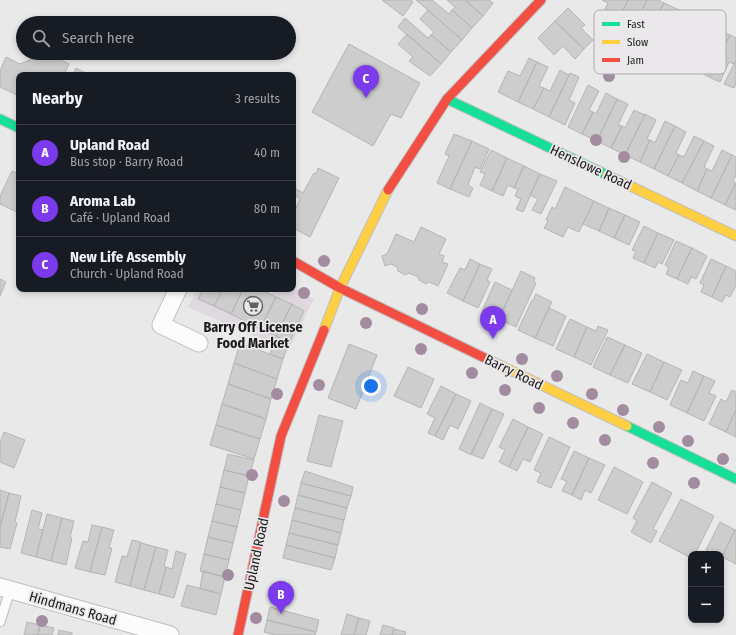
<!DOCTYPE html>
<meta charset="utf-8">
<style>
:root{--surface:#171b24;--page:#20242c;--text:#f1f3f6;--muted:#9ea1a6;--line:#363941;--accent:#7c3aed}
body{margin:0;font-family:"Fira Sans Condensed",sans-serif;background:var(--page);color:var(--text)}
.controls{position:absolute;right:12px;bottom:12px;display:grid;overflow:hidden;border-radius:8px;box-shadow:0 2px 6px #0003}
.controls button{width:36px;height:36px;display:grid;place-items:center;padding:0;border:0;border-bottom:1px solid var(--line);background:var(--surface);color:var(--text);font:20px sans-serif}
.you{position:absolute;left:371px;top:386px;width:14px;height:14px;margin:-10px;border:3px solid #fff;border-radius:50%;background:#1a73e8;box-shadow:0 0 0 6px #1a73e833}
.badge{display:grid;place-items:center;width:26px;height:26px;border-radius:50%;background:var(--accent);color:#fff;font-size:13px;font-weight:700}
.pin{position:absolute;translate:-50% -33px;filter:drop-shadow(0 1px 2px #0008)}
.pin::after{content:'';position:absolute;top:21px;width:14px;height:12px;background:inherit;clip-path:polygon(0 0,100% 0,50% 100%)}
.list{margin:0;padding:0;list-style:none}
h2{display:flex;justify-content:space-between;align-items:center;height:52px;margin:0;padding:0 16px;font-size:17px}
h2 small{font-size:13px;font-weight:400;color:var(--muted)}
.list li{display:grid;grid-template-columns:26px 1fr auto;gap:12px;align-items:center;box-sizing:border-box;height:56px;padding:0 16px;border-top:1px solid var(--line)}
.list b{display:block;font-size:15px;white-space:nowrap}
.list p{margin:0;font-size:13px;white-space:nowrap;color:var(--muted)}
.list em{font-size:13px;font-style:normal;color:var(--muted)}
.icon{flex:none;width:22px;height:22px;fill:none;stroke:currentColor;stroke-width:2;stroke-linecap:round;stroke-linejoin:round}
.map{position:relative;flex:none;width:736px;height:635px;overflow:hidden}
.search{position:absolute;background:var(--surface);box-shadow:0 2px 6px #0003;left:16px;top:16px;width:280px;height:44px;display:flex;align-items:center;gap:10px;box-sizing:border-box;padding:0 14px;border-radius:22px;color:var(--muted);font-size:15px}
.panel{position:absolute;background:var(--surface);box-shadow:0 2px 6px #0003;left:16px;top:72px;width:280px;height:220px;border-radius:8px}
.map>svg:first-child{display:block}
.built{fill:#dfd9df}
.building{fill:#cecdce;stroke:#b6b5b6}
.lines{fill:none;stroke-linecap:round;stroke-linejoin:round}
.lane-casing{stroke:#bfbebf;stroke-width:11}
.street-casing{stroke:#bfbebf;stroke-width:19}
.fast-casing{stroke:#bfbebf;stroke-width:11}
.slow-casing{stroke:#bfbebf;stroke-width:11}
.jam-casing{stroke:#bfbebf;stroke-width:11}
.lane{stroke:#fcfcfc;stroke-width:9}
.street{stroke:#fcfcfc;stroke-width:17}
.fast{stroke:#16e098;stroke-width:9}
.slow{stroke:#ffcf43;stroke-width:9}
.jam{stroke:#f24e42;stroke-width:9}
.tree{fill:#a28ca0}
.labels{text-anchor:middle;stroke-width:3.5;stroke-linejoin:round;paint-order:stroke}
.street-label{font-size:14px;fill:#1c1b1c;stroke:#ebe8eb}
.poi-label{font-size:14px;font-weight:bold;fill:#1c1b1c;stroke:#ebe8eb}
.key{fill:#ebe8eb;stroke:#adaaad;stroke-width:1}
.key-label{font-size:11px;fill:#1c1b1c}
</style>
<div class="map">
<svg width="736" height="635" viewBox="0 0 736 635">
<rect width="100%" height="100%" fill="#eae9ea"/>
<path class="built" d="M293,288L314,299L288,351L188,307L197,289Z"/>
<path class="building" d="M382,0H411L413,2L403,16Z
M416,0H432L449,14L452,10L472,28L462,40Z
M447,0H465L483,16L472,28L452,10L455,7Z
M465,0H489L493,3L483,16Z
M602,0H628L616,26L603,19L608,10L605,9L608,3Z
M628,0H647L630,34L620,30L628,13L623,10Z
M647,0H658L664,3L653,25L649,23L641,40L630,34Z
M664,3L679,10L659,51L649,46L658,27L653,25Z
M568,8L585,25L581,28L593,40L584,49L555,21Z
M428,10L462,40L451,52L431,35L434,32L420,19Z
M405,18L428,38L431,35L451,52L441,64L398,27Z
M555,21L584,49L575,59L563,46L554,55L538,38Z
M715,28L730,35L709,77L699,72L709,52L704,50Z
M407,34L441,64L430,76L409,61L413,57L398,44Z
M730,35L736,38V60L734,64L729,62L720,82L709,77Z
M349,44L420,83L401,118L391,114L373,146L312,112Z
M46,53L69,64L64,75H19V96L0,87V71L6,57L20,64Z
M529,58L537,62L518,102L498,92L508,71L520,76Z
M736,60V84L734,88L724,84Z
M537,62L548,67L539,86L544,88L533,109L518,102Z
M76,68L90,75H73Z
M560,70L569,75L549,117L533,109L544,88L550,91Z
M570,73L579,77L569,100L575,103L565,125L549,117Z
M588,85L599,91L589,110L593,112L582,134L568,127Z
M606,93L617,99L597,141L582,134L593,112L596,114Z
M617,99L628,104L618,125L622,126L611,148L597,141Z
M634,110L645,115L625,155L611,148L622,126L625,128Z
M645,114L656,120L647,139L650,140L640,162L625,155Z
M665,121L675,126L654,169L640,162L650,140L655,143Z
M675,126L686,132L676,153L679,155L668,176L654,169Z
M454,134L472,141L450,189L437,183L449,156L445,154Z
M694,136L704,141L682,183L668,176L679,155L684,157Z
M472,141L489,149L480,169L475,167L468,185L473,188L469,197L450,189Z
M704,141L714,146L704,167L707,169L697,191L682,183Z
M491,150L507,158L492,191L480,185L485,174L480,172Z
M722,150L732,155L711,198L697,191L707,169L712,171Z
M732,155L736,157V175L733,181L736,183L725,205L711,198Z
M507,158L524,166L514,188L508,185L503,196L492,191Z
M524,166L540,174L523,212L516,209L521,199L515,196L518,189L514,188Z
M318,168L339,178L310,237L293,228V214L300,199L293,194L296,189L303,193L314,173L316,174Z
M12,171L19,174V213L0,204V196Z
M540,174L557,181L541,214L532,210L538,199L530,195Z
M736,183V210L725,205Z
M565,187L594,201L579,232L568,227L563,237L544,228L548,221L546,220L552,207L555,209Z
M594,201L609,208L599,231L583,224Z
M609,208L625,215L614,238L599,231Z
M625,215L640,222L629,245L614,238Z
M644,226L658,233L644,263L633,258L636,251L632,250Z
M421,227L446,239L439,254L444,256L442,262L448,264L438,286L429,282L426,284L419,280L418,277L409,273L405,275L398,271L397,267L391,264L385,266L382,256L387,254L396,234L414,242Z
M658,233L674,240L662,264L658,262L655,268L644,263Z
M676,241L692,248L677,279L666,274L669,267L665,265Z
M692,248L707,256L696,279L691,277L688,284L677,279Z
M470,259L480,264L463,301L447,293L460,268L465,270Z
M711,259L726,266L712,297L701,292L704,285L700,283Z
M480,264L492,269L487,280L490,282L478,308L463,301Z
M726,266L736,271V285L730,297L726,295L722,302L712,297Z
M521,271L535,278L534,281L536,283L516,327L499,319Z
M0,279L6,282L0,296Z
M495,282L512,290L499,319L482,311Z
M203,289H223L214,306L198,299Z
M223,289H243L231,314L214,306Z
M243,289H259L276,297L260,329L231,314Z
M536,294L552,302L535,338L518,330L532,300L533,301Z
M276,297L292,304L276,336L260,329Z
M292,304L304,311L289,343L276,336Z
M549,308L566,316L553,346L535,338Z
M570,319L587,327L574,357L556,349Z
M598,326L608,330L591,365L574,357L587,327L596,331Z
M276,336L289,343L283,359L270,354Z
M607,337L625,345L610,375L593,367Z
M240,343L283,359L277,379L234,363Z
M349,344L377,355L356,409L328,398Z
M625,345L642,353L628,383L610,375Z
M647,354L664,362L650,392L632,384Z
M664,362L682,370L667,400L650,392Z
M234,363L277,379L271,399L228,384Z
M408,367L434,379L421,408L394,396Z
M693,371L704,376L687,413L670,405L681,380L688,383Z
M704,376L715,381L709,393L716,396L704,421L687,413Z
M228,384L271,399L266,419L222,404Z
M441,386L456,394L435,436L428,433L435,418L427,414Z
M732,390L736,392V410L726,432L709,424L721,399L726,402Z
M456,394L471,401L458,429L450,425L443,440L435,436Z
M480,403L492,409L471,455L459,449Z
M222,404L266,419L260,439L216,425Z
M492,409L504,414L483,459L471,454Z
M736,410V437L726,432Z
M319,415L343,421L331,467L307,461Z
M513,419L528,427L509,467L499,462L505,450L499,447Z
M216,425L260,439L254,459L210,445Z
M528,427L543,434L530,462L523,459L517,471L509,467Z
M4,432L25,440L14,468L0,462V442Z
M549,437L570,447L551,488L537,482L541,473L534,470Z
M574,451L589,458L572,495L562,491L567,481L561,479Z
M228,454L254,460L249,476L224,470Z
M589,458L605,465L591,493L585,490L581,500L572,495Z
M614,467L643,482L627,514L598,500Z
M224,470L249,476L245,493L220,487Z
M305,471L353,487L351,496L301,483Z
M652,482L672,493L653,529L657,531L651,543L631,532L637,521L633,518Z
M301,483L351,496L347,508L298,495Z
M220,487L245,493L241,510L216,504Z
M0,490L9,493L0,527Z
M9,493L21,496L15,522L17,523L10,549L0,547V527Z
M298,495L347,508L344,520L295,508Z
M681,499L714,516L695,554H691V558L659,541Z
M216,504L241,510L237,527L212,521Z
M295,508L344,520L341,533L292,520Z
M32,510L42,513L38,529L43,530L36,557L21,553Z
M47,514L62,518L51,561L36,557Z
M62,518L74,521L70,537L72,538L66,565L51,561Z
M292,520L341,533L338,545L289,533Z
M212,521L237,527L233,543L208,537Z
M720,522L735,530L722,557L721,554H715L706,550Z
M92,525L102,527L90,572L75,568L83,541L88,542Z
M102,527L114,530L109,548H112L105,575L90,572Z
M735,530H736V564L722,557Z
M289,533L338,545L335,558L286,545Z
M208,537L233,543L229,560L204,554Z
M132,540L141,542L130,586L115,582L122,556L127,557Z
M141,543L156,547L144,590L130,586Z
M286,545L335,558L331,570L283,558Z
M156,547L168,550L164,566L166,567L159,594L144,590Z
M176,551L186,554L174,598L159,594L166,567L172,569Z
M204,554L229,560L225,577L200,571Z
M203,571L225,577L221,594L200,588Z
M187,585L221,594L216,615L181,606Z
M270,607L319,620L316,632L267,620Z
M347,614L359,618L354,635H341Z
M359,618L370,621L366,635H354Z
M267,620L316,632L315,635H275L264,632Z
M27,622L40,625L38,635H24Z
M40,625L54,628L52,635H38Z
M383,625L394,628L392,635H380Z
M394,629L406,632L405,635H392Z
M59,630L72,633V635H58Z"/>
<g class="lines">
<defs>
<path id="lane" d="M0,622L10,590"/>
<path id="street" d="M178,289L161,325L199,343
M0,587L170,635"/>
<path id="fast" d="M447,99L607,175
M0,119L19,128
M627,426L736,479"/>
<path id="slow" d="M607,175L736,236
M324,330L340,288L388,190
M489,360L627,426"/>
<path id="jam" d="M388,190L447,99L541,0
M293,261L340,288L489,360
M238,635L281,436L324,330"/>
</defs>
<use href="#lane" class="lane-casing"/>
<use href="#street" class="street-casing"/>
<use href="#fast" class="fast-casing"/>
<use href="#slow" class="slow-casing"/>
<use href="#jam" class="jam-casing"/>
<use href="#lane" class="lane"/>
<use href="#street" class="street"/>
<use href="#fast" class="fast"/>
<use href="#slow" class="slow"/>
<use href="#jam" class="jam"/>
</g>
<g class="tree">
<circle cx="609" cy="76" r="6"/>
<circle cx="596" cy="140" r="6"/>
<circle cx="624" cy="157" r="6"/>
<circle cx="324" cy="261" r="6"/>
<circle cx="304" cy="293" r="6"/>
<circle cx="422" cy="309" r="6"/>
<circle cx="366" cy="323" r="6"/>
<circle cx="421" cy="349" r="6"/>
<circle cx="522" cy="359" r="6"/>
<circle cx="472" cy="373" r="6"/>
<circle cx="557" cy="376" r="6"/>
<circle cx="319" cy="385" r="6"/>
<circle cx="505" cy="390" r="6"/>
<circle cx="277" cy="394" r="6"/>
<circle cx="592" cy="394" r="6"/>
<circle cx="539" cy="408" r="6"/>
<circle cx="623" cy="410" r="6"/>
<circle cx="573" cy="423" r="6"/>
<circle cx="659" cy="427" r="6"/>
<circle cx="605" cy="440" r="6"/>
<circle cx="688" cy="441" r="6"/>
<circle cx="723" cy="459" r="6"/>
<circle cx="653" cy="463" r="6"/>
<circle cx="252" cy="475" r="6"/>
<circle cx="694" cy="483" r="6"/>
<circle cx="284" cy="501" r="6"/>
<circle cx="228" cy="575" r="6"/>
<circle cx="256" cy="618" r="6"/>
<circle cx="42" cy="621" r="6"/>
</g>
<defs>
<symbol id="supermarket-ring" viewBox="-11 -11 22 22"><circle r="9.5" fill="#ebe8eb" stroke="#646364" stroke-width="1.5"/><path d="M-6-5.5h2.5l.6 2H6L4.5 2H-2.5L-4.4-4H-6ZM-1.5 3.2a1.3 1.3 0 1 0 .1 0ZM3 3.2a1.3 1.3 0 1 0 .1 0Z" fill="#646364"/></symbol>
</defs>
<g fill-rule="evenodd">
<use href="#supermarket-ring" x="242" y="295" width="22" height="22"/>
</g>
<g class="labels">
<g class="street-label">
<text transform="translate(591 167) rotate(25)" y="5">Henslowe Road</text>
<text transform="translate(514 372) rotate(26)" y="5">Barry Road</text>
<text transform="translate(256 554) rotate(-78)" y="5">Upland Road</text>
<text transform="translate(73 608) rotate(16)" y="5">Hindmans Road</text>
</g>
<g class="poi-label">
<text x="253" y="332">Barry Off License<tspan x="253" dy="16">Food Market</tspan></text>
</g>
</g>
<rect x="594" y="10" width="132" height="64" rx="6" class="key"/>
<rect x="602" y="22" width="18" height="4" fill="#16e098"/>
<rect x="602" y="40" width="18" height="4" fill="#ffcf43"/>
<rect x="602" y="58" width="18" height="4" fill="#f24e42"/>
<g class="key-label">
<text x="627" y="28">Fast</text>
<text x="627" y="46">Slow</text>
<text x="627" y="64">Jam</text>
</g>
</svg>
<div class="controls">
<button>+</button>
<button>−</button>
</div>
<div class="you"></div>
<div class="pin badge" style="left:493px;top:339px">A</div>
<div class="pin badge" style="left:281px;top:614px">B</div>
<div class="pin badge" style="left:366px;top:98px">C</div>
<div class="search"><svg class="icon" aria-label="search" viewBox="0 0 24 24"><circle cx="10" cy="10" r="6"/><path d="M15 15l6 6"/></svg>Search here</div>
<section class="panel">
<h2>Nearby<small>3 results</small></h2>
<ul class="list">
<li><span class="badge">A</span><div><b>Upland Road</b><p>Bus stop · Barry Road</p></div><em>40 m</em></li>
<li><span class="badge">B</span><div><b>Aroma Lab</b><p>Café · Upland Road</p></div><em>80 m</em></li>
<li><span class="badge">C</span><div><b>New Life Assembly</b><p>Church · Upland Road</p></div><em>90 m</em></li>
</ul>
</section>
</div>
